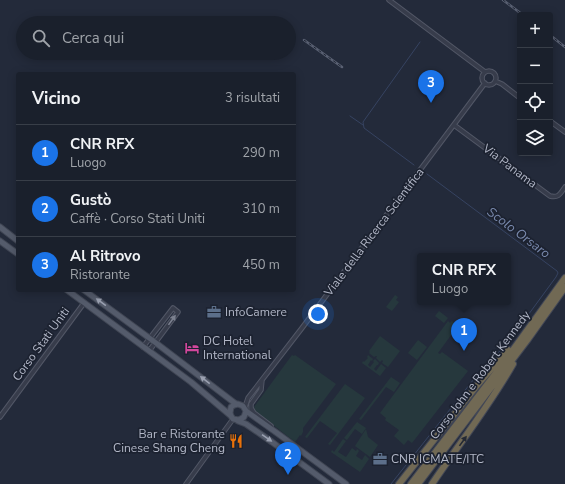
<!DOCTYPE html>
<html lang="it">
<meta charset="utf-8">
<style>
:root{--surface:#1a202c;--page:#272d38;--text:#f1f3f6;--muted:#9fa3a9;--line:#383e48;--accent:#1a73e8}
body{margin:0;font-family:"Nunito Sans",sans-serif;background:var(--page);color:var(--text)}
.controls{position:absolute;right:12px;top:12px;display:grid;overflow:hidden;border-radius:4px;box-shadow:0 2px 10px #0003}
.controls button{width:36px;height:36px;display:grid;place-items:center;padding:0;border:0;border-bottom:1px solid var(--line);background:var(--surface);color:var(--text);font:20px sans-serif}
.you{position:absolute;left:318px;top:314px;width:14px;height:14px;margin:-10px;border:3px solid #fff;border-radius:50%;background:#1a73e8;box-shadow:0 0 0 6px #1a73e833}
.badge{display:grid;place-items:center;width:26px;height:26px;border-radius:50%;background:var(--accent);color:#fff;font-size:13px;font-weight:700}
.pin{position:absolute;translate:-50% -33px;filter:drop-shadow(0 1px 2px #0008)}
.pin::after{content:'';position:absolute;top:21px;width:14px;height:12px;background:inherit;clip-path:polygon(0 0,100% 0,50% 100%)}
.popup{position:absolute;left:417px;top:253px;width:94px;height:52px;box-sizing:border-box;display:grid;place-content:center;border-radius:4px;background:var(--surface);filter:drop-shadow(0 1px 3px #0005);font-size:13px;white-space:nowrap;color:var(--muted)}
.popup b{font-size:15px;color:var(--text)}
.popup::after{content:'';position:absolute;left:50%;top:100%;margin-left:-8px;border:8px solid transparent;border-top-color:var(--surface)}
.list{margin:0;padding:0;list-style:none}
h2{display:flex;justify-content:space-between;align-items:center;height:52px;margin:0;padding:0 16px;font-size:17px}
h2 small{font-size:13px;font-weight:400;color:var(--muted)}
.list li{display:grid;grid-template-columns:26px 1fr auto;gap:12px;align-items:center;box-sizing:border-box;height:56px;padding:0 16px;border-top:1px solid var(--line)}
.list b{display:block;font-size:15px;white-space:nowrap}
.list p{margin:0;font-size:13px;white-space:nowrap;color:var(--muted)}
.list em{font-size:13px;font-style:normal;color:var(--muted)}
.icon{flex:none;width:22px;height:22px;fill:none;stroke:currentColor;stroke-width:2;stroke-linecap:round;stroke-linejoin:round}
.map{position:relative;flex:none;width:565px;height:484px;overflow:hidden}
.search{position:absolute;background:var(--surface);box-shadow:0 2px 10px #0003;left:16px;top:16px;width:280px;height:44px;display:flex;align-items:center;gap:10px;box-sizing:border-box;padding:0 14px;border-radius:22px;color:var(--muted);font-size:15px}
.panel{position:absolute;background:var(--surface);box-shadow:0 2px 10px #0003;left:16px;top:72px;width:280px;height:220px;border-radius:4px}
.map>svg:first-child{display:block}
.green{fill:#26383d}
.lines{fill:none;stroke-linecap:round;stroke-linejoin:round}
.stream{stroke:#364361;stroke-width:1}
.street-casing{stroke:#525766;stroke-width:5.5}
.primary-casing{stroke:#404654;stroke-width:7}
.highway-casing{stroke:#424756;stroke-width:8}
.street{stroke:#373c4b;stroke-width:3.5}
.primary{stroke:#545b6b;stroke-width:5}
.highway{stroke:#716954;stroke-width:6}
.rail-casing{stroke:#596072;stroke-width:2.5}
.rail{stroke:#1c2230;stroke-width:1;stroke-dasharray:3;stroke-linecap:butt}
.oneway{fill:#9aa0b0}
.oneway2{fill:#7b808f}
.oneway3{fill:#242934}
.labels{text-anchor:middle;stroke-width:3.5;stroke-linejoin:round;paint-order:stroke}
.street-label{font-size:12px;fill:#b2b7c7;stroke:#1c2230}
.poi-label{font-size:12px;fill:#b2b7c7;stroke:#1c2230;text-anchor:start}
.water-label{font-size:13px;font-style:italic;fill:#7a8aae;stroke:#1c2230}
</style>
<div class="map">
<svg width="565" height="484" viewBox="0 0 565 484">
<rect width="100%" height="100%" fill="#232a3a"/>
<path class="green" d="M395,295L398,297L396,300L399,302L392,311L386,307Z
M439,311L448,318L444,323L435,316Z
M448,321L450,323L452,321L456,324L457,327L438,353L440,354L442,352L468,371L412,443L408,440L404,445L394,436L399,430L385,420L386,418L380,413Z
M380,336L400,351L388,367L382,363L383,361L382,360L380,362L376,358L377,356H376L374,357L369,353L370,352L369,351Z
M418,340L427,347L417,360L408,353Z
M292,355L294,356L295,355L336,384L303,428V432L301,436L300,435L295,442L255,411L254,407Z
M368,355L373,359L372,361L371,360L368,365L370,367L374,362L373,361L375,359L379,363L378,365H377L374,369L376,371L381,364L386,368L380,376L362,363L363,361L364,362L368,358L367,357Z
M391,377L400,383L394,392L386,387L361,420L359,419Z
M345,384L365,398L330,445L328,444L337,433L320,421L307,438L305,437Z
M357,422L366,428L362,434L355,429L347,440L344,438Z
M366,429L368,437L378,445L370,457L355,446Z
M343,439L346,441L338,452L346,457L352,448L356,451L357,449L359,451L356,456L362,460L365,455L369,459L360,472L331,452L332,450L334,452Z"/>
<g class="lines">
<path class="stream" d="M350,116L363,125
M414,165L364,128L363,122L420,42
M391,484L485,365L502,349L509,341L556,277L558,273L557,271L427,174"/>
<defs>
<path id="street" d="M389,0L485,72
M482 78a7 7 0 1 1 14 0a7 7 0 1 1-14 0Z
M495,81L502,84L520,98
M550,121L565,132
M454,125L550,196C559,198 560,194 565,187
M143,347L173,308L178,312L149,351
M262,380L261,390L251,404V408L254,413L271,426
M245,407L248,398L302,328L485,83
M0,417L84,303
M186,484L233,419"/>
<path id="primary" d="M0,227L18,241
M0,241L18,254
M67,290L191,382L230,415
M84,290L156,343L236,404
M246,411L244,417L239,420L233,419L231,416L230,413L231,407L234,405L238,404L243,406L246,411L249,413L277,433L346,484
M238,421L246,424L272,442L329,484"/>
<path id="highway" d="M399,484L479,383L508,350
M411,484L505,361L565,278
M418,484L528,339L565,287
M432,484C459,444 489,406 513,364"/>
</defs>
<use href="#street" class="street-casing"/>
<use href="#primary" class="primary-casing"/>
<use href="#highway" class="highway-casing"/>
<use href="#street" class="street"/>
<use href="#primary" class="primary"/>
<use href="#highway" class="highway"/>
<defs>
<path id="rail" d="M503,0L523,15
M550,35L565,47
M304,40L342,67"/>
</defs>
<use href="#rail" class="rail-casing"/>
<use href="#rail" class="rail"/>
</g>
<defs><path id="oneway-solid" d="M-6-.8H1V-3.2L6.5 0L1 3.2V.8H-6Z"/></defs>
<g class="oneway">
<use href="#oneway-solid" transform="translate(101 302) rotate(-144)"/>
<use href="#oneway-solid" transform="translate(205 380) rotate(-142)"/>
<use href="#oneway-solid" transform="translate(267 438) rotate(34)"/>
</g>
<use class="oneway2" href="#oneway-solid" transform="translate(172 320) rotate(-54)"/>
<use class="oneway3" href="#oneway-solid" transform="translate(463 441) rotate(-54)"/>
<defs>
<symbol id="office-bare" viewBox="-9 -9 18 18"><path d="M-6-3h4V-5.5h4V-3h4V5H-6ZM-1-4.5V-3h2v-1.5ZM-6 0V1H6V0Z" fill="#5c6f8a" stroke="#1c2230" stroke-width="2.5" paint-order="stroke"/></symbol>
<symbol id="hotel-bare" viewBox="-9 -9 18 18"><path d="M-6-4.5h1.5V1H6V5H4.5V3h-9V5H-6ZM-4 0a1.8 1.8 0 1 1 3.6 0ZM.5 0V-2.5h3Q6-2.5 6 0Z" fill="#d1479c" stroke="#1c2230" stroke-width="2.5" paint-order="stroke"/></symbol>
<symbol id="restaurant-bare" viewBox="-9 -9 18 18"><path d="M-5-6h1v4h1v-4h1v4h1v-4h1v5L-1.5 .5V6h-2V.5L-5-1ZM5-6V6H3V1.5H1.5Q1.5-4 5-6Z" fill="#e8710a" stroke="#1c2230" stroke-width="2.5" paint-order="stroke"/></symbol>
</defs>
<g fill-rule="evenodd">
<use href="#office-bare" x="204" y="302" width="20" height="20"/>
<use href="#hotel-bare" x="182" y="338" width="20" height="20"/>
<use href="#restaurant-bare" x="226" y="431" width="20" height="20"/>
<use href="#office-bare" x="370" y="449" width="20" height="20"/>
</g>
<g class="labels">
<g class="street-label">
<text transform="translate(510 166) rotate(37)" y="4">Via Panama</text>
<text transform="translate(374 232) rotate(-53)" y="4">Viale della Ricerca Scientifica</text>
<text transform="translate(41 344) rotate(-54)" y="4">Corso Stati Uniti</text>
<text transform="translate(480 375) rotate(-53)" y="4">Corso John e Robert Kennedy</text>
</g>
<g class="poi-label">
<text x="225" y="316">InfoCamere</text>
<text x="203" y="345">DC Hotel<tspan x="203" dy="14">International</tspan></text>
<text x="225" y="438" text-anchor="end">Bar e Ristorante<tspan x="225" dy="14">Cinese Shang Cheng</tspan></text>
<text x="391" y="463">CNR ICMATE/ITC</text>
</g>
<g class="water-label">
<text transform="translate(519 232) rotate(37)" y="5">Scolo Orsaro</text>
</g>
</g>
</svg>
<div class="controls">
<button>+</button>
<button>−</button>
<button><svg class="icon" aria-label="locate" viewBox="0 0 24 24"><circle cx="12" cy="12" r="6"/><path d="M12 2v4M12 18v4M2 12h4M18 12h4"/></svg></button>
<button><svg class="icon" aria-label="layers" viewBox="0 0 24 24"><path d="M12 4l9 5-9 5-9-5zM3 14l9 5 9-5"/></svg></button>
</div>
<div class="you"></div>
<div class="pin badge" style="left:464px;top:351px">1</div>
<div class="popup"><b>CNR RFX</b>Luogo</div>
<div class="pin badge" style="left:288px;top:475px">2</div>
<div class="pin badge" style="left:431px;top:103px">3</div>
<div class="search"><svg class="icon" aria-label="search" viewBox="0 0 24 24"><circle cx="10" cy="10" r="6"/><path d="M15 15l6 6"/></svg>Cerca qui</div>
<section class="panel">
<h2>Vicino<small>3 risultati</small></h2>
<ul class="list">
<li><span class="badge">1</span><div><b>CNR RFX</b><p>Luogo</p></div><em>290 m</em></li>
<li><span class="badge">2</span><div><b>Gustò</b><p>Caffè · Corso Stati Uniti</p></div><em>310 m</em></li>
<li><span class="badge">3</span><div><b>Al Ritrovo</b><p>Ristorante</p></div><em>450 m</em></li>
</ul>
</section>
</div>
